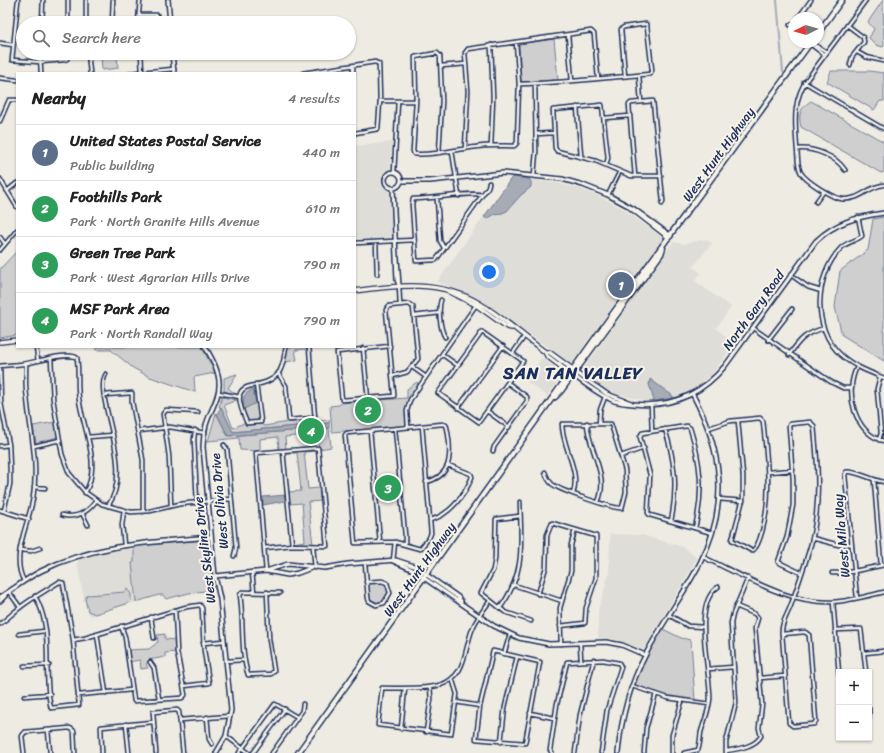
<!DOCTYPE html>
<meta charset="utf-8">
<style>
:root{--surface:#fff;--page:#f6f6f6;--text:#222;--muted:#767676;--line:#e0e0e0;--accent:#111827}
body{margin:0;font-family:Sriracha,sans-serif;background:var(--page);color:var(--text)}
.controls{position:absolute;right:12px;bottom:12px;display:grid;overflow:hidden;border-radius:0px;box-shadow:0 1px 3px #0004}
.controls button{width:36px;height:36px;display:grid;place-items:center;padding:0;border:0;border-bottom:1px solid var(--line);background:var(--surface);color:var(--text);font:20px sans-serif}
.compass{position:absolute;left:788px;top:12px;width:36px;height:36px;border-radius:50%;background:var(--surface);box-shadow:0 1px 3px #0004;rotate:265deg}
.you{position:absolute;left:489px;top:272px;width:14px;height:14px;margin:-10px;border:3px solid #fff;border-radius:50%;background:#1a73e8;box-shadow:0 0 0 6px #1a73e833}
.badge{display:grid;place-items:center;width:26px;height:26px;border-radius:50%;background:var(--accent);color:#fff;font-size:13px;font-weight:700}
.pin{position:absolute;translate:-50% -50%;border:2px solid #fff;box-shadow:0 1px 4px #0006}
.list{margin:0;padding:0;list-style:none}
h2{display:flex;justify-content:space-between;align-items:center;height:52px;margin:0;padding:0 16px;font-size:17px}
h2 small{font-size:13px;font-weight:400;color:var(--muted)}
.list li{display:grid;grid-template-columns:26px 1fr auto;gap:12px;align-items:center;box-sizing:border-box;height:56px;padding:0 16px;border-top:1px solid var(--line)}
.list b{display:block;font-size:15px;white-space:nowrap}
.list p{margin:0;font-size:13px;white-space:nowrap;color:var(--muted)}
.list em{font-size:13px;font-style:normal;color:var(--muted)}
.icon{flex:none;width:22px;height:22px;fill:none;stroke:currentColor;stroke-width:2;stroke-linecap:round;stroke-linejoin:round}
.map{position:relative;flex:none;width:884px;height:753px;overflow:hidden}
.search{position:absolute;background:var(--surface);box-shadow:0 1px 3px #0004;left:16px;top:16px;width:340px;height:44px;display:flex;align-items:center;gap:10px;box-sizing:border-box;padding:0 14px;border-radius:22px;color:var(--muted);font-size:15px}
.panel{position:absolute;background:var(--surface);box-shadow:0 1px 3px #0004;left:16px;top:72px;width:340px;height:276px;border-radius:0px}
.map>svg:first-child{display:block}
.built{fill:#deddd8}
.green{fill:#cfcfcf;stroke:#757f96}
.water{fill:#a6abb5;stroke:#6e7992}
.lines{fill:none;stroke-linecap:round;stroke-linejoin:round}
.canal{stroke:#a6abb5;stroke-width:2}
.minor-casing{stroke:#1b2f5e;stroke-width:5.5}
.tertiary-casing{stroke:#1b2f5e;stroke-width:6}
.secondary-casing{stroke:#1b2f5e;stroke-width:6}
.primary-casing{stroke:#1b2f5e;stroke-width:7}
.minor{stroke:#f7f3e8;stroke-width:2.5}
.tertiary{stroke:#f7f3e8;stroke-width:3}
.secondary{stroke:#f7f3e8;stroke-width:3.5}
.primary{stroke:#f7f3e8;stroke-width:4}
.labels{text-anchor:middle;stroke-width:4;stroke-linejoin:round;paint-order:stroke}
.street-label{font-size:13px;fill:#1b2f5e;stroke:#f7f3e8}
.district-label{font-size:17px;font-weight:bold;letter-spacing:1px;fill:#1b2f5e;stroke:#f7f3e8}
</style>
<div class="map">
<svg width="884" height="753" viewBox="0 0 884 753">
<rect width="100%" height="100%" fill="#eeebe2"/>
<filter id="ink" filterUnits="userSpaceOnUse"><feTurbulence type="fractalNoise" baseFrequency=".025" numOctaves="2"/><feDisplacementMap in="SourceGraphic" scale="8" xChannelSelector="R" yChannelSelector="G"/><feConvolveMatrix kernelMatrix="1 2 1 2 8 2 1 2 1" color-interpolation-filters="sRGB"/></filter>
<g filter="url(#ink)">
<path class="built" d="M392,142L390,169L383,178L384,186L389,190L392,236L390,239L355,241V146Z
M512,177L557,183L578,188L599,196L622,208L663,238L571,364L478,298L437,282Z
M706,239L712,243L693,267L701,273L695,281L731,307L716,328L734,344L712,374L692,390L665,400L646,401L617,394L600,386L581,372L673,242L684,244Z
M542,358L564,373L547,396L526,381Z
M610,534L642,535L683,547L697,558L644,650L618,640L598,638V611L609,574Z
M134,546V562L132,563L136,602L91,616L87,613L77,563L81,558Z"/>
<path class="green" d="M883,0L884,46L883,47L876,45L869,38L874,29L868,22Z
M554,39L558,80L522,82L521,80L519,44Z
M112,54L117,57L118,68L102,70L101,55Z
M831,71H869L884,73V101H880L874,110L827,82Z
M811,101L884,142V172L881,173L801,127C798,114 800,108 811,101Z
M884,217V361L842,335L835,307L840,271L868,250L873,219Z
M17,251V335L0,338V269Z
M95,347H202L215,373L194,377L195,392L150,377L133,368L111,350H96Z
M287,347H307V349L295,350L297,360L285,362Z
M237,374L228,388L237,395L224,391V378Z
M417,382L418,385L407,405L406,426L332,432L330,406L339,405L341,403L407,398V389Z
M255,386L259,421H248C241,408 233,391 255,386Z
M222,397L237,400L224,405L233,428L244,423L246,425L261,424L264,426L289,422L330,420L329,423L232,432L221,407H219Z
M216,413L228,436L329,428L331,447L319,449L317,434L285,437L286,449L279,450L278,437L260,439V451L240,450L239,438L208,441Z
M55,422L58,437L36,443L33,426Z
M314,450L316,451L304,452L308,489L319,488L320,499L321,501L308,502L313,545L294,544L293,543L305,541L302,503L290,504L289,492L301,491L297,453H285L286,452Z
M398,477L400,497L378,500L376,479Z
M207,540L214,590L189,593L166,599L163,595H159L136,602L132,563L134,562V546Z
M368,582H382L388,587L389,592L383,601L379,603L370,600Z
M127,589L131,594V601L129,603L95,614L88,611L85,599L87,594L88,595L125,592Z
M661,628L681,638L691,640L695,702L668,698L632,686Z
M165,634V639L176,640L177,652L165,653V657L149,660L146,664L148,668L141,669L140,660L128,662L127,650L149,649L158,642L157,635Z"/>
<path class="water" d="M512,177L529,179L531,181V187L520,196L507,211L497,215L495,214L487,219L484,217Z
M650,379L673,396V398L654,401L649,384Z
M253,389L256,403L244,409C242,398 244,394 253,389Z
M221,407L233,432L329,423V428L228,436L217,414Z
M285,495V501L263,505V497Z"/>
<g class="lines">
<path class="canal" d="M777,0L783,72"/>
<defs>
<path id="minor" d="M18,0L12,60L40,62L64,60L67,59V53
M86,0V23
M866,0L808,78C792,100 795,123 797,149C798,157 797,166 801,173C806,181 832,198 842,199C860,201 868,186 884,185
M139,15H157
M798,18L811,0
M42,23L43,0
M68,23V0
M112,23L113,0
M138,23L140,0
M790,25L794,23
M847,25L863,37L864,42L852,57L850,65
M568,35L572,81
M811,42L813,46L825,55
M0,43L13,45
M812,43L827,52
M491,45L493,98L491,146
M857,52L866,57L884,61
M40,53L41,73
M88,53L90,73
M115,53H128
M141,53L142,72
M353,66V73
M441,66L466,64
M131,73L174,69
M303,73L375,62L379,64L380,101L378,129L355,133
M639,75L641,102
M0,78L17,80
M804,82L884,129
M519,84C562,83 606,78 650,74L652,70L647,26L646,24L624,27L621,29L625,76
M380,101H416
M577,107L581,156
M604,118L630,116
M0,121L9,100H17
M536,134L553,133
M465,149L468,91L465,53L468,49L591,31L594,34L598,78
M797,149C813,147 836,156 845,170
M452,151L459,196
M439,153L442,101L440,56L437,53L415,57L416,101L413,151L414,154C435,156 456,149 476,147C489,145 501,146 514,146L517,143L519,84L516,42
M606,165L608,158L602,105L553,110L555,148L557,151L596,161L631,176H661
M394,172L398,101
M534,175L536,152L535,83
M635,176L629,105L631,103L653,101L663,201L662,204
M0,179L17,207
M7,191L17,183
M482,195C474,191 428,200 413,199L412,204L416,261L436,260L488,187L489,183
M608,195L620,171
M437,199L440,241L444,248
M816,202L824,191
M858,217L862,236C856,241 847,242 841,248C815,275 811,328 841,355C853,366 869,372 884,378
M0,237L5,244
M376,242L377,274
M355,243L414,240
M0,250L17,230
M791,275L808,287L821,291
M399,285L400,305
M441,300C438,309 440,329 445,337
M414,316L440,313
M753,328L831,382L843,388H852
M482,332L523,361L479,422L438,393Z
M768,340L792,309
M390,346L337,352L342,400L394,396V394L386,310L389,306L409,304L413,307L418,359L407,372L393,376
M36,347L38,361
M363,348L368,399
M513,353L524,337
M443,355L457,365
M789,355C801,338 805,334 824,328
M51,358L53,399L62,454L69,473L85,492L102,504L131,512L150,511L180,504L231,499
M0,366C7,365 15,365 22,364C34,363 68,351 77,358C79,371 77,385 79,399C83,429 102,464 85,493
M412,367L426,377
M857,367C844,391 854,434 884,441
M0,369L1,403L9,445L10,470V484L4,511
M278,373L286,386L289,420L315,418L309,347
M106,374C92,395 136,466 108,506
M256,384L261,422L247,423C224,372 259,395 278,374C284,366 284,356 286,347
M219,393L240,397
M104,395L132,393V402L143,460V512
M651,405L652,431
M458,408L503,346
M487,411L509,427
M587,423C588,449 610,476 598,502
M599,424L600,410L605,397
M422,426L431,533L429,538L420,549L395,542L355,543L345,435L347,433L443,424L446,425C448,429 448,435 449,440C451,460 449,477 426,482
M408,427L407,411L410,400L476,305
M709,428L730,421L760,418L763,421C767,460 773,500 760,538C758,543 757,548 752,551L732,540L743,499V476L738,421
M395,429L405,535V544
M665,429C675,461 678,488 671,521
M195,430L194,440L197,503
M139,431L170,427L205,433
M370,431L380,542
M88,437L113,435
M879,440L881,433L877,389L880,377
M224,445L227,449L236,548L234,556
M0,446L9,445
M34,446L60,440
M283,451L292,545
M493,451L494,447L527,401V397L508,383
M621,456L644,448
M545,472C546,475 548,480 551,483C557,490 614,509 622,508L626,492L625,470L611,424H562C562,447 581,471 573,494
M768,472L793,470
M874,480L881,565
M34,487L45,488
M718,499L743,501
M171,506L169,456L163,414L166,410L198,412
M0,510L29,519
M82,513L88,525
M62,515C76,519 88,512 96,501
M520,516L496,519L495,559L493,570L481,593L505,612L531,621
M430,520C449,516 465,495 472,477L471,474L448,465
M695,528C704,492 701,462 690,428L687,426L642,433L640,437L650,475L648,513L650,515L712,533
M812,538L839,545L851,544
M124,545L122,525L124,510
M313,547L315,568
M264,548L292,545L327,546L318,448L256,453L266,571
M20,550L31,551L40,548
M703,557C744,576 786,603 832,602C850,601 867,596 884,592
M393,561L395,542
M365,563L368,598L369,601L376,605L384,603L390,593L387,583L382,581L366,582
M252,572L254,592
M832,573H845L884,565
M24,581C10,557 29,524 33,498C39,462 30,433 27,397C25,386 26,375 26,364
M514,585L562,601
M9,592L20,607
M267,592L269,639L274,671L271,674L248,675C240,649 244,621 240,595L242,592L280,593
M538,594L546,567L547,535L552,523L596,536V578L586,608L585,623L560,626
M857,598L845,475L846,472C854,470 872,480 884,482
M833,602L839,674
M500,608C526,573 521,543 520,502
M669,615L688,626L704,627
M151,617L154,638
M0,624C8,618 14,612 22,606C34,597 47,590 59,582L63,583L73,639L79,705L51,708C42,671 55,631 35,596
M121,626L125,637L134,701L182,698L185,695L177,652L175,610
M835,630L861,629L866,672
M19,634L45,631
M97,634L106,693
M782,634L805,632L809,635L816,721L814,724L793,726L789,723L782,634C781,623 787,616 791,605C798,585 805,565 811,544C821,504 818,466 814,426L810,422L790,424L789,426L793,480V505L787,537L778,562L801,573
M73,640L85,638L186,607L200,605L202,608L204,650L209,683L184,686
M203,643L224,641
M580,643L581,660
M561,644L560,608L571,571V545L575,530
M493,651L540,662L525,743L476,739L480,706Z
M864,653L884,651
M504,654L510,634
M226,661L244,660
M150,662L154,668L159,699
M24,666L49,665
M708,669L734,667
M452,678L457,694L451,734L378,725L382,688C400,688 422,690 440,685C466,677 464,651 472,630C476,619 483,610 490,601
M760,678L785,676
M632,686L668,698L709,704
M79,695L131,690
M24,696L50,694
M456,702L480,706
M869,709V718
M530,713L554,718
M207,717L209,739L212,744
M180,720L230,716
M126,724L129,753
M401,729L405,688
M48,730L50,753
M426,732L431,699L430,687
M226,736L249,753
M501,742L505,707L517,657
M726,751C737,749 755,747 761,736L759,728L762,704L755,628L758,618L755,614L736,606
M24,753L22,736L25,732L70,728L74,731L75,753
M102,753L101,727L153,722
M156,753L153,712L177,710L179,712L183,753
M239,753L275,704L297,717
M253,753L285,709
M272,753L302,711L303,704
M552,753L550,750L557,704L567,662L603,660L619,663L621,667L607,710L601,753
M575,753L580,715L594,659
M644,753L646,728L656,694
M672,753V735L682,701
M684,753L698,750C700,745 700,738 701,732C704,722 709,710 710,699C711,672 691,604 718,587
M726,753V742L736,703L731,623L733,614L748,578"/>
<path id="tertiary" d="M168,0L170,23
M172,53L174,73
M385 180a8 8 0 1 1 16 0a8 8 0 1 1-16 0Z
M401,181H430L503,173L562,179L583,185L608,195L634,209L671,236
M393,188L397,280L399,285
M629,207L669,238
M397,258L399,285
M205,347C238,398 203,401 203,447L215,576L220,599L231,710L226,736L216,753
M575,372L607,394L631,403
M573,375C585,384 598,394 612,400C619,403 625,403 633,404C671,408 701,395 725,366L816,241C836,222 857,217 884,213
M393,561L411,569L494,626L519,638L549,644L606,642L622,645L645,655
M266,571L288,564L325,568L348,564L396,560L414,566L458,597L461,601
M215,576L266,571L288,575L298,573L311,568
M0,597C14,589 27,578 41,571C95,544 153,542 211,537
M0,601L5,596
M618,753C621,719 630,684 646,654C662,623 684,594 700,563C730,505 722,450 693,395"/>
<path id="secondary" d="M355,291C397,285 441,280 479,303C503,317 523,336 545,352H549L575,371
M450,292L476,305L507,327L512,328
M0,342L17,340
M545,352L547,356L571,374"/>
<path id="primary" d="M818,33L842,0
M555,397L561,391L661,254L663,248
M298,753L611,316L811,42"/>
</defs>
<use href="#minor" class="minor-casing"/>
<use href="#tertiary" class="tertiary-casing"/>
<use href="#secondary" class="secondary-casing"/>
<use href="#primary" class="primary-casing"/>
<use href="#minor" class="minor"/>
<use href="#tertiary" class="tertiary"/>
<use href="#secondary" class="secondary"/>
<use href="#primary" class="primary"/>
</g>
</g>
<g class="labels">
<g class="street-label">
<text transform="translate(718 154) rotate(-54)" y="5">West Hunt Highway</text>
<text transform="translate(753 310) rotate(-54)" y="5">North Gary Road</text>
<text transform="translate(219 501) rotate(-95)" y="5">West Olivia Drive</text>
<text transform="translate(841 536) rotate(-95)" y="5">West Mila Way</text>
<text transform="translate(204 550) rotate(-97)" y="5">West Skyline Drive</text>
<text transform="translate(419 569) rotate(-54)" y="5">West Hunt Highway</text>
</g>
<g class="district-label">
<text x="573" y="379">SAN TAN VALLEY</text>
</g>
</g>
</svg>
<div class="controls">
<button>+</button>
<button>−</button>
</div>
<svg class="compass" viewBox="-18 -18 36 36"><path d="M0-13l5 13h-10z" fill="#e53935"/><path d="M0 13l5-13h-10z" fill="#767676"/></svg>
<div class="you"></div>
<div class="pin badge" style="left:621px;top:285px;background:#5c6f8a">1</div>
<div class="pin badge" style="left:368px;top:410px;background:#2e9e5b">2</div>
<div class="pin badge" style="left:388px;top:488px;background:#2e9e5b">3</div>
<div class="pin badge" style="left:311px;top:431px;background:#2e9e5b">4</div>
<div class="search"><svg class="icon" aria-label="search" viewBox="0 0 24 24"><circle cx="10" cy="10" r="6"/><path d="M15 15l6 6"/></svg>Search here</div>
<section class="panel">
<h2>Nearby<small>4 results</small></h2>
<ul class="list">
<li><span class="badge" style="background:#5c6f8a">1</span><div><b>United States Postal Service</b><p>Public building</p></div><em>440 m</em></li>
<li><span class="badge" style="background:#2e9e5b">2</span><div><b>Foothills Park</b><p>Park · North Granite Hills Avenue</p></div><em>610 m</em></li>
<li><span class="badge" style="background:#2e9e5b">3</span><div><b>Green Tree Park</b><p>Park · West Agrarian Hills Drive</p></div><em>790 m</em></li>
<li><span class="badge" style="background:#2e9e5b">4</span><div><b>MSF Park Area</b><p>Park · North Randall Way</p></div><em>790 m</em></li>
</ul>
</section>
</div>
